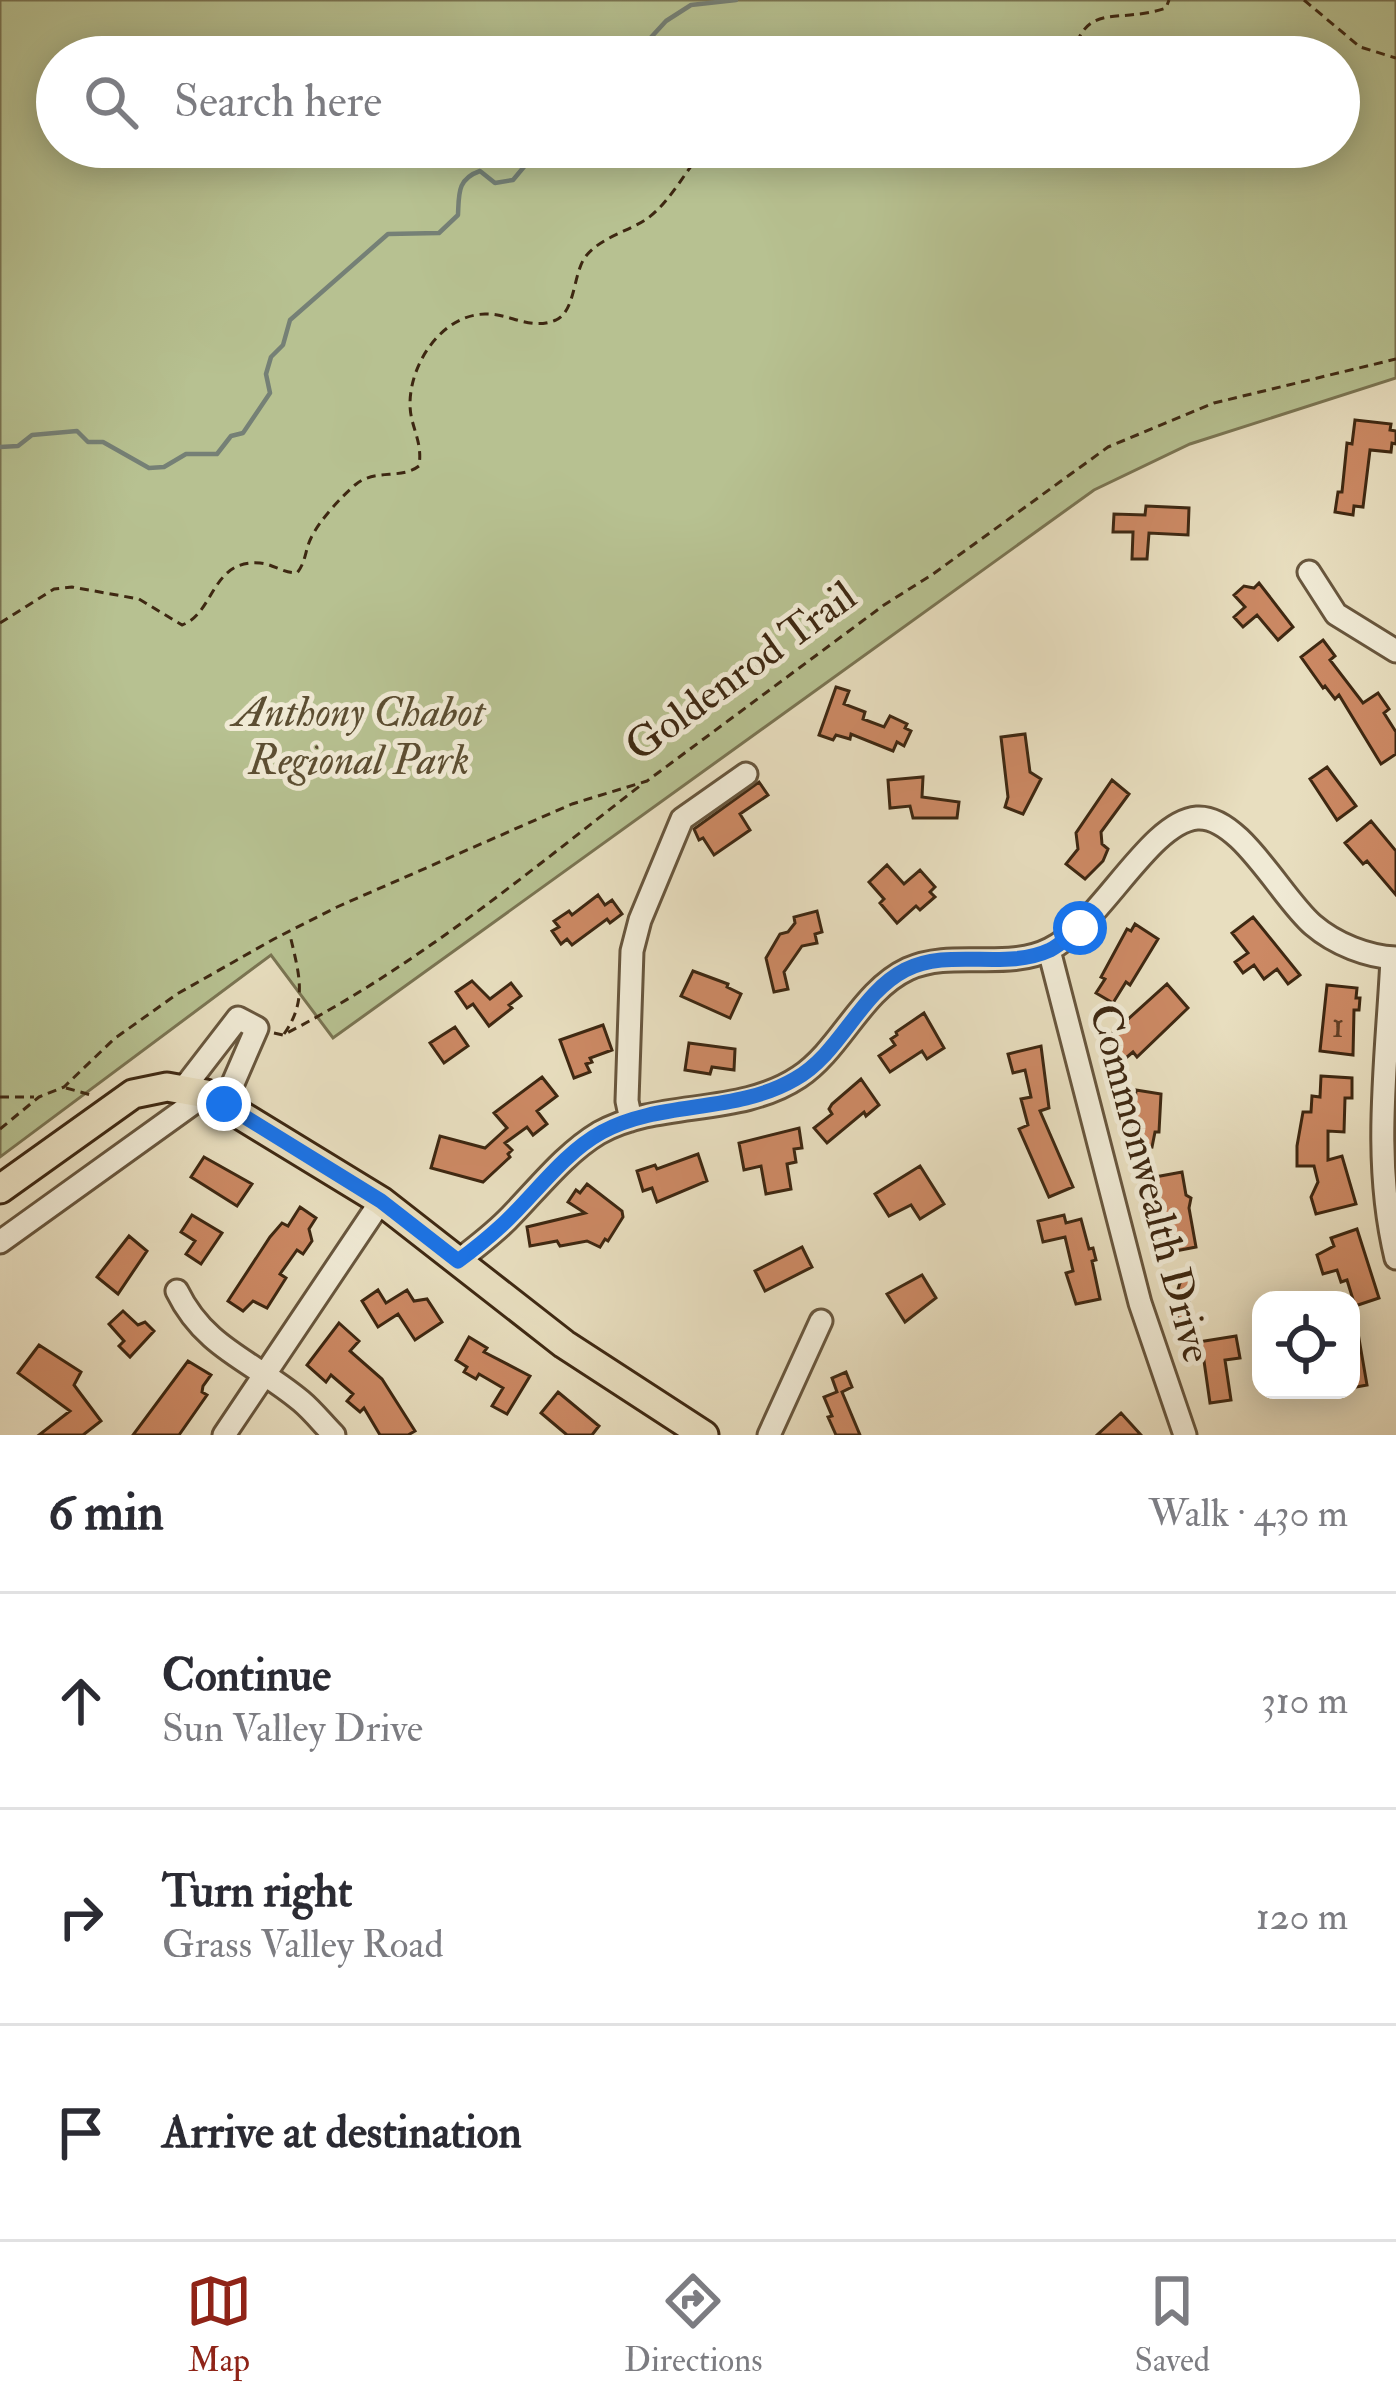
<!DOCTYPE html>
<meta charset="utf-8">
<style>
:root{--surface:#fff;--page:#f7f7f7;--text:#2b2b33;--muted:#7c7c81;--line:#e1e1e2;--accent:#8f2418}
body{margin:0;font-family:"IM FELL Double Pica",serif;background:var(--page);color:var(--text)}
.controls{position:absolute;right:36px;bottom:36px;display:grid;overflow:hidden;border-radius:24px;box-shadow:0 6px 30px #0003}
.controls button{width:108px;height:108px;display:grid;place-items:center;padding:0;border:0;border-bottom:3px solid var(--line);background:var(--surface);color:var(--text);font:60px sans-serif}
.stop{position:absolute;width:36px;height:36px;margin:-27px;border:9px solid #1a73e8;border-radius:50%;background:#fff}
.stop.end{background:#1a73e8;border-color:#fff;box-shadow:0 3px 12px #0008}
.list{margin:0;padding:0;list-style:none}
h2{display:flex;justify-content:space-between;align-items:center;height:156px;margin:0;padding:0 48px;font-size:51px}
h2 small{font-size:39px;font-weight:400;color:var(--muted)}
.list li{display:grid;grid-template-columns:78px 1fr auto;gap:36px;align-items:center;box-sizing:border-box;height:216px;padding:0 48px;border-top:3px solid var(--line)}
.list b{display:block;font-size:45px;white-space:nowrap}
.list p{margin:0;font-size:39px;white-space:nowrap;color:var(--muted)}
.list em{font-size:39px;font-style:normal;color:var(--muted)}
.icon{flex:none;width:66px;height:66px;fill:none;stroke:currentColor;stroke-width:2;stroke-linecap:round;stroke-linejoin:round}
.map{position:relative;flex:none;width:1396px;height:1435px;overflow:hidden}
.search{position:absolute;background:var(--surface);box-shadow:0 6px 30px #0003;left:36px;right:36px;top:36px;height:132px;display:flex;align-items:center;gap:30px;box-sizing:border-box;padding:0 42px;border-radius:66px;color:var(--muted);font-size:45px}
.sheet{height:804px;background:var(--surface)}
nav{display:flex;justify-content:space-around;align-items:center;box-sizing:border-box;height:168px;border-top:3px solid var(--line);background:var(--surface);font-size:33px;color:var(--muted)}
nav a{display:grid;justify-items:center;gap:6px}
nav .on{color:var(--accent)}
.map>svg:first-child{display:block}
.green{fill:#b7c191;stroke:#7a7452;stroke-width:3;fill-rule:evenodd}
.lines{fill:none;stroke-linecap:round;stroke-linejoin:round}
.stream{stroke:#758076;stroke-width:4.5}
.building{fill:#cc8964;stroke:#3e2812;stroke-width:3}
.minor-casing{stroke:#68563d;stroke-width:27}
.major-casing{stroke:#3e2812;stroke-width:33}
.path{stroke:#3e2812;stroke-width:3;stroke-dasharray:9 6;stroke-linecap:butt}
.minor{stroke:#f0ead5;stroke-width:21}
.major{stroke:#e8debf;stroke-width:27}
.route{stroke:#1a73e8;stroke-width:15}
.labels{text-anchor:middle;stroke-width:10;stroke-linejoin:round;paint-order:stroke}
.number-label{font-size:36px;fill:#624026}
.street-label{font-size:42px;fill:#3e2812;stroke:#f0ead5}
.park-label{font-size:42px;font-style:italic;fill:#5c4e32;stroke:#f0ead5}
</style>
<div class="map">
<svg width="1396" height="1435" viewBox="0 0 1396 1435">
<rect width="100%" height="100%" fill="#e8debf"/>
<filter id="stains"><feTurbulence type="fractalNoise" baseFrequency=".00167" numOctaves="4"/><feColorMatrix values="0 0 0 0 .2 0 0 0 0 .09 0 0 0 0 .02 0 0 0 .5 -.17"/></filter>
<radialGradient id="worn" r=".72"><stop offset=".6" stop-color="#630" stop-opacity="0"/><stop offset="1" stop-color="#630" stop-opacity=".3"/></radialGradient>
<path class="green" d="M0,0H1396V378L1190,444L1094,490L333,1038L271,955L0,1157ZM57,57H1339V147H57Z"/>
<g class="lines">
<path class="stream" d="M633,57L666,21L691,5L736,0
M0,447L18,446L32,435L77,431L88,442H103L149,468L164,467L186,454H217L231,436L243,433L270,393L266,374L271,357L283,345L290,320L388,234L439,233L458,215C459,194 457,179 480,171L495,183L513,180L528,162L563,147"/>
</g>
<path class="building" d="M1355,420L1391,424L1390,430L1396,431V444L1392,443L1391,452L1370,450L1363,507L1354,506L1353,515L1335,512L1338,492H1342L1347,443L1352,444Z
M1146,506L1189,508L1188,535L1149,533L1147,559H1132L1133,532H1113L1114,514L1145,515Z
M1259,583L1293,627L1278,640L1257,615L1243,627L1234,617L1245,607L1234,595L1244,586L1254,588Z
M1323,640L1335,656L1330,660L1363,703L1378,693L1389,709L1384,713L1396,732V754L1381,764L1339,695L1335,699L1325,686L1323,688L1301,657Z
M836,687L849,691L844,704L865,712L863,719L884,727L890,716L907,724L905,728L911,731L904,746L897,742L893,751L851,734L850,739L836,735L833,740L819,735Z
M1025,734L1030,772L1041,779L1023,814L1005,807L1008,797L1001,737Z
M1327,767L1356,806L1337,820L1310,779Z
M923,777L922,797L959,802L957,818H913L910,806L890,808L888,780Z
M1112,780L1129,794L1101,832L1102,844L1108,849L1103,861L1085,879L1066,864L1078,849L1076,833Z
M759,782L768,795L740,814L750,830L714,855L703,838L699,840L694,829Z
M1371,821L1396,851V895L1367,861L1363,864L1345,843Z
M887,865L904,884L920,870L935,887L930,892L935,897L920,910L916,906L897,923L880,903L884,899L869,882Z
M598,895L605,905L612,900L622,914L610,923L607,919L572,945L567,939L561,944L552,931L559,927L554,921L569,911L572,915Z
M817,911L822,932L815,934L817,943L802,946L784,972L788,989L774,992L766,958L780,934L788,932L795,923L794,917Z
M1253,917L1300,975L1288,984L1277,969L1264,979L1254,965L1243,973L1235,962L1248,953L1232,933Z
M1135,924L1158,939L1130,985L1126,982L1113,1003L1096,993L1105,979L1101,977L1127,929L1131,931Z
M693,971L728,984L727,987L741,994L730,1018L681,996Z
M472,981L490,999L511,983L521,996L509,1005L512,1008L489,1026L473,1004L467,1008L456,992Z
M1167,984L1188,1008L1137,1057L1133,1052L1120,1063L1108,1050L1112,1046L1106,1039Z
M1327,985L1357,988L1356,998H1360L1359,1010H1354L1353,1055L1320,1051Z
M924,1013L944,1048L927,1059L922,1051L890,1072L879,1056L895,1045L891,1039L897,1035L896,1032Z
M603,1025L612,1050L590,1058L592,1062L586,1064L590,1072L574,1078L560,1040Z
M455,1027L468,1046L444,1063L430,1043Z
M689,1043L735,1049L734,1070L712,1067L710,1074L685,1070Z
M1041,1046L1049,1108L1040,1111L1073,1187L1049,1197L1019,1129L1028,1125L1021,1099L1031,1097L1025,1070L1013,1073L1008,1054Z
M1321,1076L1352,1078V1098H1345L1344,1132L1328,1131V1160L1342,1156L1356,1204L1316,1214L1311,1197L1318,1182L1314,1166H1297V1146L1303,1112H1311L1312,1096L1320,1097Z
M542,1077L557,1096L537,1111L547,1124L533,1135L527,1127L505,1143L512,1150L508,1154L510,1157L483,1182L431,1168L440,1136L485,1148L507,1128L494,1113Z
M861,1079L879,1105L866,1116L864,1112L827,1143L814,1128L832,1114L829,1109L832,1104Z
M1136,1090L1161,1094L1159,1132H1155L1152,1147L1132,1144Z
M799,1128L802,1148L794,1149L796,1162L787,1164L791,1189L766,1194L761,1166L744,1170L739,1143Z
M698,1154L707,1181L657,1202L652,1188L643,1191L637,1171L655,1165L657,1169Z
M204,1157L252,1184L237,1206L191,1177Z
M920,1166L944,1204L920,1219L911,1205L889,1216L875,1194Z
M1182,1172L1186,1195L1191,1198L1189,1208L1196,1247L1160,1254L1150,1203L1160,1201L1155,1177Z
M587,1184L622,1211L623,1217L608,1241L605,1239L600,1247L587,1241L560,1246L557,1241L530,1246L527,1227L585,1213L568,1202L576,1190L580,1193Z
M300,1207L316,1218L309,1229L312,1241L303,1254L297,1250L280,1274L286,1278L267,1308L253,1301L243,1311L228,1301L270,1237L282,1223L288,1226Z
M192,1215L222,1233L201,1264L186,1254L195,1241L181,1232Z
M1064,1215L1066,1223L1081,1219L1089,1249L1093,1248L1096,1260L1092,1261L1100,1299L1076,1304L1066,1273L1073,1271L1065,1237L1043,1242L1038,1221Z
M1357,1229L1379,1298L1355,1306L1347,1280L1341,1282L1337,1270L1323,1274L1317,1255L1334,1246L1331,1238Z
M129,1236L147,1251L118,1294L97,1277Z
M802,1247L812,1267L765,1291L755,1271Z
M922,1275L936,1298L905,1322L887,1294Z
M1182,1276L1196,1280L1189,1302L1194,1322L1180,1326L1174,1303Z
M378,1290L386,1303L407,1290L414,1301L427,1299L442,1322L415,1340L398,1314L378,1327L362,1301Z
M123,1311L138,1325L145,1322L154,1331L130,1357L119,1346L124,1341L109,1324Z
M339,1323L359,1341L350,1351L382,1379L415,1431L408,1435H380L364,1408L360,1412L347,1401L353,1394L331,1375L326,1382L307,1365Z
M1351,1333H1358L1367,1385L1351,1388Z
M1236,1336L1240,1358L1225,1360L1231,1400L1210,1403L1204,1361L1195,1363L1192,1343Z
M469,1337L487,1348L484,1352L530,1376L507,1414L492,1406L503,1388L479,1374L476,1379L464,1372L467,1367L456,1360Z
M39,1345L81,1372L74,1385L101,1421L83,1435H39L70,1411L18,1373Z
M188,1361L211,1375L203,1386L202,1392L207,1395L179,1435H133Z
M846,1372L852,1387L842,1392L860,1435H836L828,1417L832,1416L824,1397L837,1392L832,1378Z
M558,1392L599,1426L592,1435H567L541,1413Z
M1121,1413L1141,1435H1097Z"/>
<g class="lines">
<defs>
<path id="minor" d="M1309,572L1336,614L1396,651
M1049,950L1140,1303L1185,1435
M1392,959C1387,1060 1372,1159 1396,1258
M184,1088L238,1018L257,1028L224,1104
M631,1120L627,1101L632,951L640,920L682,819L746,774
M0,1242L206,1094
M458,1261C475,1248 492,1235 507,1220C536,1191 564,1154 599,1133C660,1099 739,1117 799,1077C841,1049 861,991 908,969C952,949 1007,971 1050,949C1101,924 1149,822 1197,818C1240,815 1281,898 1313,925C1335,944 1368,957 1396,958
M177,1291C205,1349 255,1362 301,1401C313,1411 323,1424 334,1435
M224,1435L381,1201
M769,1435L821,1321"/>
<path id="major" d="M0,1189L133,1094L167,1087L206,1094L381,1201L564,1344L704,1435"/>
</defs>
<use href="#minor" class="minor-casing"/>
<use href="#major" class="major-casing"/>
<path class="path" d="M1304,0L1360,47L1396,58
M1072,57C1087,0 1115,25 1166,8L1169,0
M848,147H855
M0,623L54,589L72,587L139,599L182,625C215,613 211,559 260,563C273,564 283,573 297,573C306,562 305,550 311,538C319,521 341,497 355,485C375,468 401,480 419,466C423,440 410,427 410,404C410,363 442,315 485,314C509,313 530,331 556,320C576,311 573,272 586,256C601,237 630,231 648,218C671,201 687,168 706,147
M274,1033L283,1035C414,968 525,875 641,785
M284,1034C308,1000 299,974 290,935
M66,1088L91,1095
M0,1097H34
M0,1129L39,1097L64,1087L114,1039L177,994L274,939L337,907L572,804L647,781L884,605L933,574L1108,447L1214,403L1396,359"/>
<use href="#minor" class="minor"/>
<use href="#major" class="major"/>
</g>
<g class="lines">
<path class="route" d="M224,1104L381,1201L458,1261C473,1250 488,1238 501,1226C534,1196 562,1154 602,1132C661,1100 735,1114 795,1079C841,1053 859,994 905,970C950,947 1005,971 1050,950C1060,945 1070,935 1080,928"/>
</g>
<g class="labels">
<g class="number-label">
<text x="1338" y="1037">1</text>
</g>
<g class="street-label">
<text transform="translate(740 670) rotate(-36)" y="15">Goldenrod Trail</text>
<text transform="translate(1152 1183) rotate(75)" y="15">Commonwealth Drive</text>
</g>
<g class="park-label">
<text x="359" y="726">Anthony Chabot<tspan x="359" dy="48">Regional Park</tspan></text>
</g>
</g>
<rect width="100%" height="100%" filter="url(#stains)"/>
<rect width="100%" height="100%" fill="url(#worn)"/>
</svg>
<div class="controls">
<button><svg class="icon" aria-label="locate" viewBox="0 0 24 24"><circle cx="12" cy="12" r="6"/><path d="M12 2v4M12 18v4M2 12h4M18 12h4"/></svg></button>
</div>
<div class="stop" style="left:1080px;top:928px"></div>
<div class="stop end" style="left:224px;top:1104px"></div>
<div class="search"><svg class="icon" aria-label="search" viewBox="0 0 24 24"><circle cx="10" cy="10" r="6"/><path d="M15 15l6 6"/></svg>Search here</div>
</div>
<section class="sheet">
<h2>6 min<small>Walk · 430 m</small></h2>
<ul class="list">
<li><svg class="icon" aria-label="ahead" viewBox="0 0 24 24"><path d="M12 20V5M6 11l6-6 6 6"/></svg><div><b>Continue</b><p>Sun Valley Drive</p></div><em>310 m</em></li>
<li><svg class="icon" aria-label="right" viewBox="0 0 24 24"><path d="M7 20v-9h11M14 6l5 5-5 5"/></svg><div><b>Turn right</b><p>Grass Valley Road</p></div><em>120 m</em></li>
<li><svg class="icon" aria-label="arrive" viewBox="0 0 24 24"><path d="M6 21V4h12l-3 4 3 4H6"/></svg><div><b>Arrive at destination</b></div></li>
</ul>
</section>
<nav>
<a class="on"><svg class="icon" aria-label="map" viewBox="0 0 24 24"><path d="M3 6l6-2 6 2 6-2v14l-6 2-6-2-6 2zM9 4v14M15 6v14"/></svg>Map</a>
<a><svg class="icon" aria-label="directions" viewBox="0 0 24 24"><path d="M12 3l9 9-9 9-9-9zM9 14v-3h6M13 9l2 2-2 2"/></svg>Directions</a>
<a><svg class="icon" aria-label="saved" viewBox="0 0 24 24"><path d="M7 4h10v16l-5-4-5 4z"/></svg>Saved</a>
</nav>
